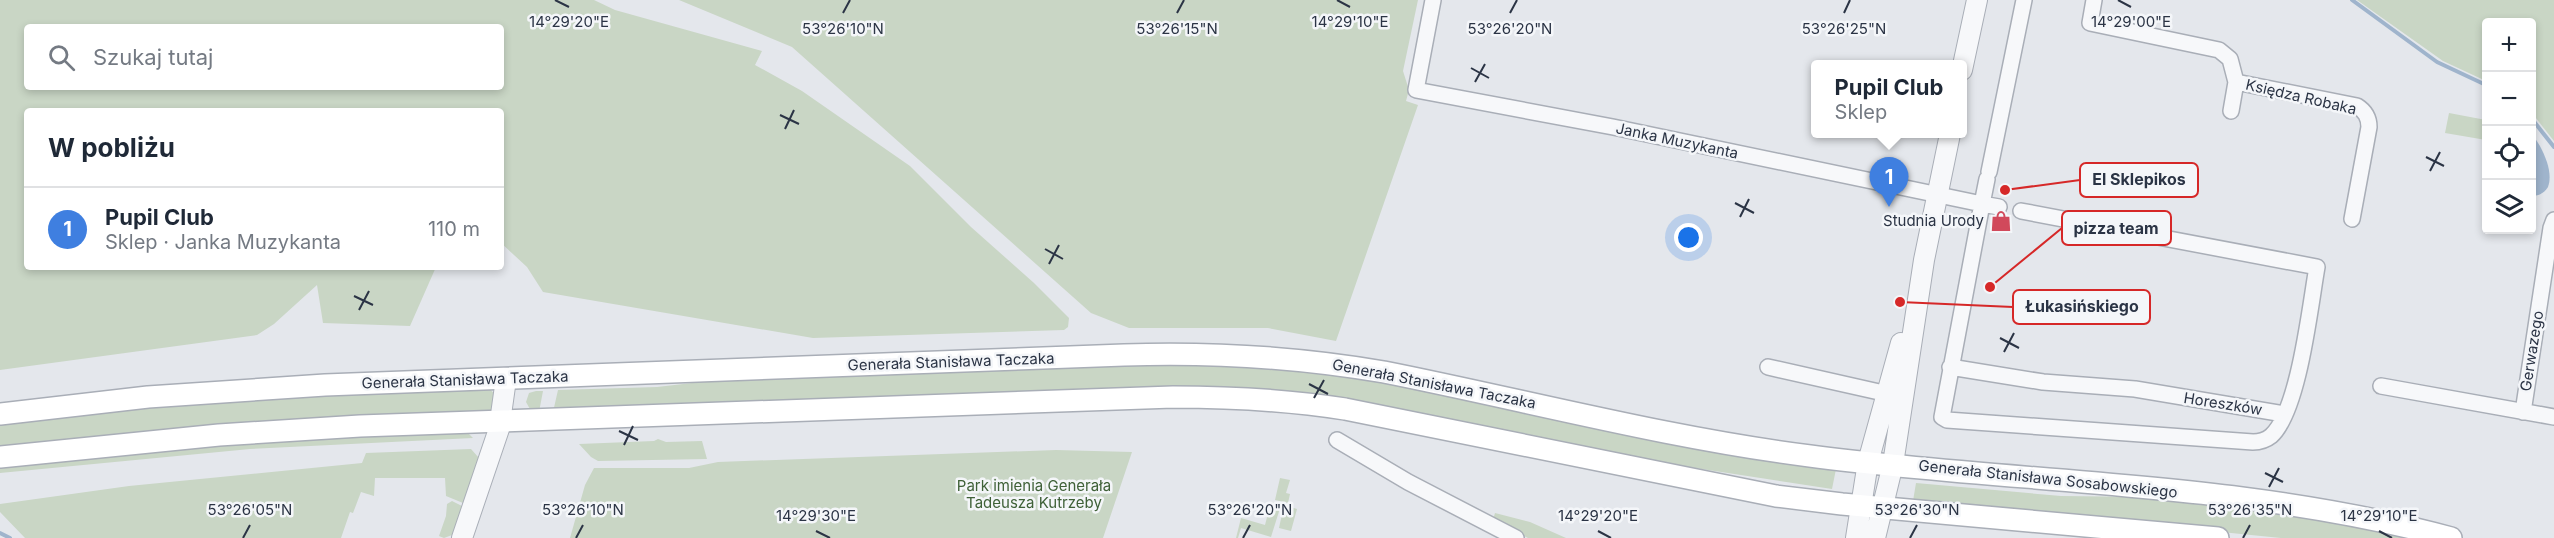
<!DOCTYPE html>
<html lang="pl">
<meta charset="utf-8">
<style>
:root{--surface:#fff;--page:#f6f6f7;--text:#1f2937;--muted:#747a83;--line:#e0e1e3;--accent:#db2777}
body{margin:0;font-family:Inter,sans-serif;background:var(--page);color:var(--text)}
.controls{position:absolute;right:18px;top:18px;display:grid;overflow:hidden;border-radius:6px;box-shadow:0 3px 9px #0003}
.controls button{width:54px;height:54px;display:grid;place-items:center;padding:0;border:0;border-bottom:2px solid var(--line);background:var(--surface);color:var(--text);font:30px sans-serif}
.you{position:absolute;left:1689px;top:238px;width:21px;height:21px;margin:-15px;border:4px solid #fff;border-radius:50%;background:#1a73e8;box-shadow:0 0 0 9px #1a73e833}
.badge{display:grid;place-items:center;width:39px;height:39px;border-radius:50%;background:var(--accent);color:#fff;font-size:20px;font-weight:700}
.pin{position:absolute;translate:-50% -50px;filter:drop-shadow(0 2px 3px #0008)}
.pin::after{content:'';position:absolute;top:32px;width:21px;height:18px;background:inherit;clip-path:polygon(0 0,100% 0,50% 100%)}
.popup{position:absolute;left:1811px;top:60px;width:156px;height:78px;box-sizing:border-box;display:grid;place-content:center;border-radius:6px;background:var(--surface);filter:drop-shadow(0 2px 4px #0005);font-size:20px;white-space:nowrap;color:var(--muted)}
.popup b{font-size:22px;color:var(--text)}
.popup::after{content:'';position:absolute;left:50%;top:100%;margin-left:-12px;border:12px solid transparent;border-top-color:var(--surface)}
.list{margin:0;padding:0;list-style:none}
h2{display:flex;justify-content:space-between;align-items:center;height:78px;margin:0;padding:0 24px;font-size:26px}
h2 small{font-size:20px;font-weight:400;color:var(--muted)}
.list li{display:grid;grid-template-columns:39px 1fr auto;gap:18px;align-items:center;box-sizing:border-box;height:84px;padding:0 24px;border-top:2px solid var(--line)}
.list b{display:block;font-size:22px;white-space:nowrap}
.list p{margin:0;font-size:20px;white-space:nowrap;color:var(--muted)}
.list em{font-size:20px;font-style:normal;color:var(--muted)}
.icon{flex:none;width:33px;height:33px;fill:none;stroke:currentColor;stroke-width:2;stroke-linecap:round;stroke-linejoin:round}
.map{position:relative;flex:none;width:2554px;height:538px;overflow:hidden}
.search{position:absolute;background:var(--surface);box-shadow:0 3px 9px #0003;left:24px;top:24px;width:480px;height:66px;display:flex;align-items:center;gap:15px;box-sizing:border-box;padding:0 21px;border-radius:6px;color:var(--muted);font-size:22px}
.panel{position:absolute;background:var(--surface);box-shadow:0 3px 9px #0003;left:24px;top:108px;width:480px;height:162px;border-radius:6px}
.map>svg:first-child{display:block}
.green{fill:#c9d6c5;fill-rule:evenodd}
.water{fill:#9fb4cc}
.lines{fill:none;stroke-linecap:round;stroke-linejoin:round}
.stream{stroke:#9fb4cc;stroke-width:4}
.minor-casing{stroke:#a9aeb7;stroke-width:18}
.tertiary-casing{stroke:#a9aeb7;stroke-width:22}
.secondary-casing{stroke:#a9aeb7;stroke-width:24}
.minor{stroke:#f7f8fa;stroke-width:15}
.tertiary{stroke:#f7f8fa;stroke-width:20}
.secondary{stroke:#fff;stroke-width:21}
.ticks{fill:none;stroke:#2b3445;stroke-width:2}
.labels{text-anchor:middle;stroke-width:5;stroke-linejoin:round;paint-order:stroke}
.street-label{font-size:15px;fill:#2b3445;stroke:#f4f6f9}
.poi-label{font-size:15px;fill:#2b3445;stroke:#f4f6f9;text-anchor:end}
.park-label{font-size:15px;fill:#3f6138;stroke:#f4f6f9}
.ticks-label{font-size:15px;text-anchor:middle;fill:#2b3445;stroke:#f4f6f9;stroke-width:5;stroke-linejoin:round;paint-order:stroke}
.leader{fill:none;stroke:#d62828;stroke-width:2}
.callout-dot{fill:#d62828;stroke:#f4f6f9;stroke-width:2}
.callout{fill:#f4f6f9;stroke:#d62828;stroke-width:2}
.callout-label{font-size:16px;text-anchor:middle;font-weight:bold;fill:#2b3445}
</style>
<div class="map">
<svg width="2554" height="538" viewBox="0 0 2554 538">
<rect width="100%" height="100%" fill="#e4e7ec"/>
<path class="green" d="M0,0H594L615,10L762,51L755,65L802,91L910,166L971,227L1034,283L1069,318L1068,327L1064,330L813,338L543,292L527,267L501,243V111H27V267H436L410,326L323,323L317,285L274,324L257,335L0,370ZM27,27H501V87H27Z
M679,0H1418L1403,71L1409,90L1406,101L1418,105L1336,341L1268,328H1129L1091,313L792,47Z
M2357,0H2554V141L2532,113V22H2486V81L2443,61Z
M2449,113L2486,120V140L2445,133Z
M1175,362L1319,370L1836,469L1832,489L1604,454L1342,400L553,412L558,390L657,387L727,379Z
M489,388L498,398L491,412L0,451V422C162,402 326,392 489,388Z
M536,391H543L539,412L531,411L526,402L529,393Z
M460,432L469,434L473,438L250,449L0,473V467L250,440Z
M658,439L666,442L702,441L707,459L598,461L591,457L579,444L654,441Z
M471,449L479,458L463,503L446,496L445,478H375L374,496L361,492L353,513L350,512L341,538H25L0,512V504L129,486L362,463L366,453Z
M1056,450L1132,452L1103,538H570L585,485L594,468H689L718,462Z
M1280,478L1290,480L1286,493L1290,494L1288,503L1275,500Z
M1916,483L2061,496L2149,497L2257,509L2425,538H2281L1913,501Z
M452,501L462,506L461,510L452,535L444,538L439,536L446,516L447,504Z
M1271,502L1281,505L1271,537L1241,528L1238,538H1236L1241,518L1265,525Z
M1284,505L1297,509L1291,531L1279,528Z
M1495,513L1530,522L1566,538H1528L1493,520Z"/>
<path class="water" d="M2532,134C2542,147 2554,171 2548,187C2544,193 2539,196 2532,196Z"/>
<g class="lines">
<path class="stream" d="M2352,0L2437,62L2486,85
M2532,119L2554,147
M0,533L10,538"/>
<defs>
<path id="minor" d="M1433,0L1416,90L1613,127L1982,204L1987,179
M2094,0L2090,23L2219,50L2230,59L2236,82L2357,106C2365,111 2369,117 2369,127L2352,219
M2231,111L2236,82
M1989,172L2024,0
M1999,207L1982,204L1942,417L1947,420L2253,442C2260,442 2266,440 2271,436C2299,411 2310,306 2317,267L2021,211
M1768,367L1888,394
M1950,367L2043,382L2135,389L2284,414
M2381,386L2554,417
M2523,412L2551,228L2554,220
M1337,440L1408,482L1516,538"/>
<path id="tertiary" d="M1962,70L1977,0
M462,538L499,429L506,379
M1856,538L1868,462L1901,343
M1875,538L1893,464L1924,260L1950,134"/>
<path id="secondary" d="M0,414L148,397L325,385L1124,355C1213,352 1296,357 1384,372C1525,400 1667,438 1810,456C2024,484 2242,481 2451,538
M0,457L219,435L360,426L1173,397C1231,397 1287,400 1345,409L1776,496L1842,504L2218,538"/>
</defs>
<use href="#minor" class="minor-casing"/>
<use href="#tertiary" class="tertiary-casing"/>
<use href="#secondary" class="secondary-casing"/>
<use href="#minor" class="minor"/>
<use href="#tertiary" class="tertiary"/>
<use href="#secondary" class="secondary"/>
</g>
<path class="ticks" d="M555,0L569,7M1337,0L1350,7M2118,0L2131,7M843,13L850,0M1177,13L1184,0M1510,13L1517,0M1844,13L1850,0M1471,68L1489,78M1475,82L1485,64M780,115L799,124M785,129L794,110M2426,157L2444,166M2430,171L2440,152M1735,203L1754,213M1740,217L1749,199M1045,249L1063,259M1049,264L1059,245M354,296L373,305M359,310L369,291M2000,338L2019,348M2004,352L2014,333M1309,384L1328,394M1314,398L1324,380M619,431L638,440M624,445L633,426M2265,473L2283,482M2269,487L2279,468M816,531L830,538M1598,531L1611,538M2379,531L2392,538M243,538L250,525M576,538L583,525M1243,538L1250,525M1910,538L1917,525M2243,538L2250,525"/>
<defs>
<symbol id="shop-bare" viewBox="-9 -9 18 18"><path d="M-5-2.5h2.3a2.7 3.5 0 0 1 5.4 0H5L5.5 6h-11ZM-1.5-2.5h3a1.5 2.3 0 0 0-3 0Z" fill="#d1495b" stroke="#f4f6f9" stroke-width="2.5" paint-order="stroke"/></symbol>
</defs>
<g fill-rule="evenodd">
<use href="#shop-bare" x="1986" y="206" width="30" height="30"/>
</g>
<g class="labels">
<g class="street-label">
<text transform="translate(2301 97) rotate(13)" y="5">Księdza Robaka</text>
<text transform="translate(1677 141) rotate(12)" y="5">Janka Muzykanta</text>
<text transform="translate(2532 351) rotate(-81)" y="5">Gerwazego</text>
<text transform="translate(951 362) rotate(-2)" y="5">Generała Stanisława Taczaka</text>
<text transform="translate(465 380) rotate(-2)" y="5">Generała Stanisława Taczaka</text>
<text transform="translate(1434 384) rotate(11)" y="5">Generała Stanisława Taczaka</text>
<text transform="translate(2223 404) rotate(9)" y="5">Horeszków</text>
<text transform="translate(2048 479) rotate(6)" y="5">Generała Stanisława Sosabowskiego</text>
</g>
<g class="poi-label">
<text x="1984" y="226">Studnia Urody</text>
</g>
<g class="park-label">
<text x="1034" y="491">Park imienia Generała<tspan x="1034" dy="17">Tadeusza Kutrzeby</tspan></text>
</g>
</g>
<g class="ticks-label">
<text x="569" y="27">14°29'20"E</text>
<text x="1350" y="27">14°29'10"E</text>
<text x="2131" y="27">14°29'00"E</text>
<text x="843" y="34">53°26'10"N</text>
<text x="1177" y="34">53°26'15"N</text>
<text x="1510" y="34">53°26'20"N</text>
<text x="1844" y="34">53°26'25"N</text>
<text x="250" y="515">53°26'05"N</text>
<text x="583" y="515">53°26'10"N</text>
<text x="1250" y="515">53°26'20"N</text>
<text x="1917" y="515">53°26'30"N</text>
<text x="2250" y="515">53°26'35"N</text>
<text x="816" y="521">14°29'30"E</text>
<text x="1598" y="521">14°29'20"E</text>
<text x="2379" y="521">14°29'10"E</text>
</g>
<path class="leader" d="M2005 190L2080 180M1990 287L2062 228M1900 302L2013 307"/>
<g class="callout-dot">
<circle cx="2005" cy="190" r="6"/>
<circle cx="1990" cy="287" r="6"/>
<circle cx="1900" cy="302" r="6"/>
</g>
<g class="callout">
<rect x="2080" y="163" width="118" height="34" rx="6"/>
<rect x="2062" y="211" width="109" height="34" rx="6"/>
<rect x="2013" y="290" width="137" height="34" rx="6"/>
</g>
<g class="callout-label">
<text x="2139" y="185">El Sklepikos</text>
<text x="2116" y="234">pizza team</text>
<text x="2082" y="312">Łukasińskiego</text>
</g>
</svg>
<div class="controls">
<button>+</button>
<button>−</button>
<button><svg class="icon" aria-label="locate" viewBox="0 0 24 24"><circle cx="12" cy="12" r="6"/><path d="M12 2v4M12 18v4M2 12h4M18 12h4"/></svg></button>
<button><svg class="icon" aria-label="layers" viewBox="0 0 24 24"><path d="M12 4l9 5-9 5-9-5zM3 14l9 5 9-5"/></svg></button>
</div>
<div class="you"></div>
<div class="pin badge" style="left:1889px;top:207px;background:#3f7fe0">1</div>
<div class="popup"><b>Pupil Club</b>Sklep</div>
<div class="search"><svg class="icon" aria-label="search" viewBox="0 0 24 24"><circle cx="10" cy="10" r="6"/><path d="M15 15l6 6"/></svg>Szukaj tutaj</div>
<section class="panel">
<h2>W pobliżu<small></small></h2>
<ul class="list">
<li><span class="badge" style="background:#3f7fe0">1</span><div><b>Pupil Club</b><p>Sklep · Janka Muzykanta</p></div><em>110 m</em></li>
</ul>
</section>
</div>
